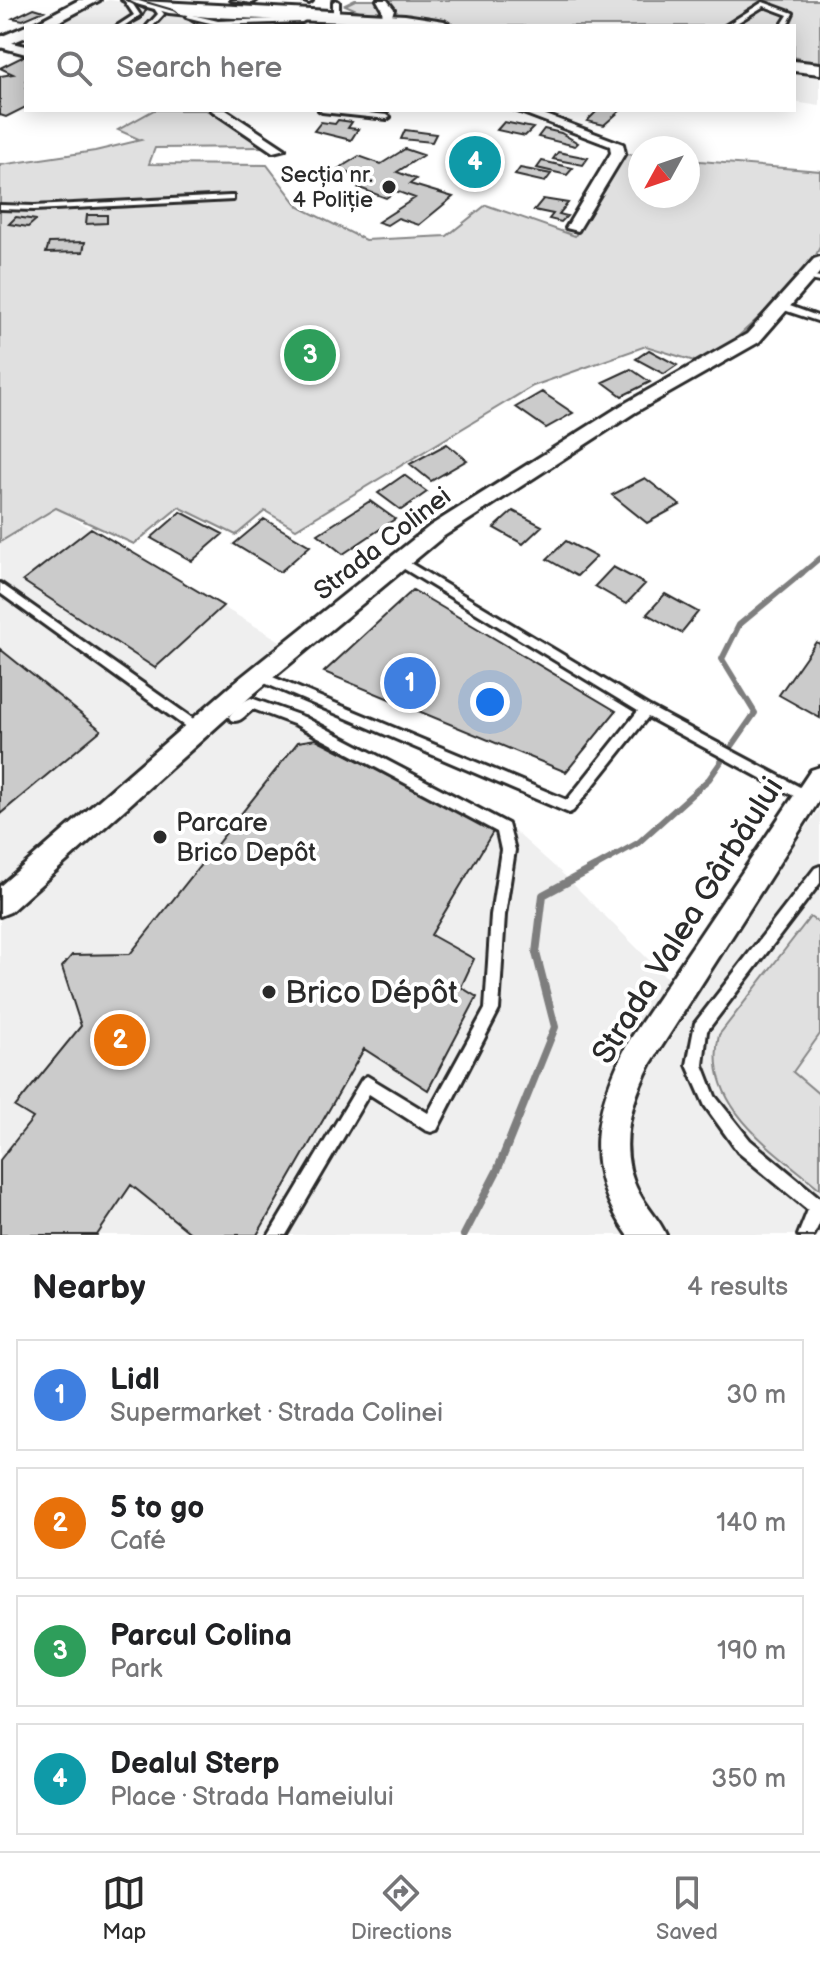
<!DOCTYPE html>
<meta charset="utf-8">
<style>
:root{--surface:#fff;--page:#f6f6f6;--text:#202124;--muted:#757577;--line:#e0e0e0;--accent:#2b2b2b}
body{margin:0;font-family:"Balsamiq Sans",sans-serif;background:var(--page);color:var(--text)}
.compass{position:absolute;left:628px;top:136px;width:72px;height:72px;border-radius:50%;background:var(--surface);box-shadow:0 4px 20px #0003;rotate:230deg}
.you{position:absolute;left:490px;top:702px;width:28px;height:28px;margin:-20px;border:6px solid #fff;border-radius:50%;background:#1a73e8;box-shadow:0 0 0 12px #1a73e833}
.badge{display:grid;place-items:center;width:52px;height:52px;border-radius:50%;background:var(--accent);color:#fff;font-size:26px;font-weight:700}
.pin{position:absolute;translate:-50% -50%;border:4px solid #fff;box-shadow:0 2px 8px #0006}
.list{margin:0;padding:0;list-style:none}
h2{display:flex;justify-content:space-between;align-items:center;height:104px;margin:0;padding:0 32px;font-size:34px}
h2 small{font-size:26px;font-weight:400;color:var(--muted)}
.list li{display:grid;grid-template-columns:52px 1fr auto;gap:24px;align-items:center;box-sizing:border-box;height:112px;margin:0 16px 16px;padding:0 16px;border:2px solid var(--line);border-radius:0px}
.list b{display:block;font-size:30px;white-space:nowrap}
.list p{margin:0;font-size:26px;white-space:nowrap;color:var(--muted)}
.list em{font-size:26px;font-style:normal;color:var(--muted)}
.icon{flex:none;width:44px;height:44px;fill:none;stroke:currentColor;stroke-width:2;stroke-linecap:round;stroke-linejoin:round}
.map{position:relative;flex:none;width:820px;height:1235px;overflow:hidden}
.search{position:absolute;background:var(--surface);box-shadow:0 4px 20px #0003;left:24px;right:24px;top:24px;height:88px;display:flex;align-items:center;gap:20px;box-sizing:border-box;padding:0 28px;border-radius:0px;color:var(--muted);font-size:30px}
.sheet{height:616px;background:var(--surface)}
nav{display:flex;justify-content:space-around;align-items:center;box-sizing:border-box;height:112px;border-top:2px solid var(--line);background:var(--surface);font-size:22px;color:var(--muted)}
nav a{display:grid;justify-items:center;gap:4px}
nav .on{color:var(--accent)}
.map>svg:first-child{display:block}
.built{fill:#efefef}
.green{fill:#e0e0e0;stroke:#868686;stroke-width:2}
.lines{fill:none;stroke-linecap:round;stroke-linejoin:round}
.stream-far2{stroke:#7e7e7e;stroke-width:5}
.stream-far1{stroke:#7e7e7e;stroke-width:6}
.stream{stroke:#7e7e7e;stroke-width:8}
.building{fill:#cbcbcb;stroke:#2b2b2b;stroke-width:2}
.lane-casing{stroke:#2b2b2b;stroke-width:6}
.street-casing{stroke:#2b2b2b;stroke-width:6}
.secondary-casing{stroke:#2b2b2b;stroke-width:6}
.lane{fill:#fff;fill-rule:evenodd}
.street{fill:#fff;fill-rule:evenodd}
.secondary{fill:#fff;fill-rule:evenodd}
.tram{stroke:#2b2b2b;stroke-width:2}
.poi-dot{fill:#2b2b2b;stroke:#fff;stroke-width:3}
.labels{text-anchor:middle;stroke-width:8;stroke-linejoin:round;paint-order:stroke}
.far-poi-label{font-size:22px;fill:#2b2b2b;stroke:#fff;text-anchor:end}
.street-label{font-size:26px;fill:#2b2b2b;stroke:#fff}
.poi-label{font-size:26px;fill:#2b2b2b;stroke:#fff;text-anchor:start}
.near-street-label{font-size:32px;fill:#2b2b2b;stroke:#fff}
.near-poi-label{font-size:32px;fill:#2b2b2b;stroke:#fff;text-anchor:start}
</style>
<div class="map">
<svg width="820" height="1235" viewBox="0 0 820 1235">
<rect width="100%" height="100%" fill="#fff"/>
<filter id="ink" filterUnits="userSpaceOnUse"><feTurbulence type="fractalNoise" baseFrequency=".0125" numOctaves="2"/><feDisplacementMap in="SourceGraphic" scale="16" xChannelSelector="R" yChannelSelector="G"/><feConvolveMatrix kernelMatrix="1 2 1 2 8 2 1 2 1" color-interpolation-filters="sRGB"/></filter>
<g filter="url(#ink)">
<path class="built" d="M109,0L154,6L444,26H38Z
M794,70L820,74V106L794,102Z
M56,508L287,645L250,695L321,728L508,825L565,876L687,998L820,808V1235H0V542Z"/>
<path class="green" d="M355,0H820V66L794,57V26H433L366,14L345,5Z
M154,110H206L268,147L155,148L149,164L267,165L299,207L365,240L447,236L486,205L575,236L622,154L640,155V196H688V160L820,171V247L807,273L707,365L646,346L533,386L296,529L265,511L236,535L179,507L134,544L56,508L0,542V165L95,151L141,140L118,130Z
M810,917L820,924V1034L793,1072L820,1095V1189C773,1149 702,1106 719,1035Z"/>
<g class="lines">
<path class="stream-far2" d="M800,575L820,558"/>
<path class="stream-far1" d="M591,869L638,843L709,779L755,713L722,659L739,625L802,573"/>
<path class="stream" d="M464,1235L497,1171L555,1027L536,953L543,895L595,867"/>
</g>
<path class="building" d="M34,8L44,11L23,20L13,18Z
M26,55V107L6,117L0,115V76L13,74L0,68Z
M598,110H621L604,125L587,121Z
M338,120L352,122L348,128L358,129L351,140L314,131L321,122L335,124Z
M504,122L533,128L525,136L497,130Z
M544,129L561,133L578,143L575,146L538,137Z
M405,130L436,134L432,142L401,139Z
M405,149L423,155L397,172L416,179L410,184L453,197L419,225L398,218L387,225L378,222L415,198L396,191L386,198L354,186L365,179L338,169L359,156L381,164Z
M558,152L588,158L583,165L553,159Z
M542,161L573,168L567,175L537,168Z
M520,168L551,174L545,182L515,175Z
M543,199L568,203L559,214L567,216L561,222L549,219L553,214L534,210Z
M87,215H107V223L86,224Z
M16,217L36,220L28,227L9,224Z
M85,242L83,252L46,253L49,243Z
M649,350L677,365L664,374L636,359Z
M631,369L650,382L622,396L603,382Z
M542,392L573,413L546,428L516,407Z
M447,444L467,460L431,481L410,464Z
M404,475L427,492L401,510L378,493Z
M645,478L680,505L647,523L612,495Z
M370,501L395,519L343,554L318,534Z
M513,511L542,526L523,544L494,528Z
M181,512L223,534L192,561L151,538Z
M264,519L310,546L280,572L234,544Z
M91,528L223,606L155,668L23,581Z
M566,541L596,557L577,576L547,559Z
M613,567L645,584L626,604L595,586Z
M413,590L616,711L566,772L324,672Z
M665,594L698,612L681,633L647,614Z
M816,642L820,644V718L779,695Z
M0,649L101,730L0,814Z
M316,739L494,830L431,935L474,959L461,987L477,997L428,1090L364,1049L257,1235H193L131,1185L97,1235H0V1160L33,1118L15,1107L81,1026L62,967L72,955L130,954L298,742Z"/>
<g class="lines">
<defs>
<path id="lane" d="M124,0H130L140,15L124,26H117L134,15Z
M301,0H311L312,1L309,3Z
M336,0L339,2V14L336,16L333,14V2Z
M763,2L793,13L787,26H781L788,15L764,6L732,26H725Z
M152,5H156L164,14L153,26H147L158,14Z
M188,14L218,21L302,18L305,20L302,22L218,25L186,17Z
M367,20L401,24L404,26L365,23Z
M319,110H340L387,115L390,117L387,119L322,112Z
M230,196H233V200L34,210L0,209V205L34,206Z
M805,275L820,278V282L805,279Z
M781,305H787L820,317V322L781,309Z
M400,557L650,707L811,793L813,797L811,801L807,803L803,801L648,717L573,811L569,813L255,679L253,676L255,673H263L567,800L638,711L396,564L395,561Z
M0,583L202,725L204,729L202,733L198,734L194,733L0,593Z
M251,698L304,717L508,824L515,850L505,915L499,1010L437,1130L431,1132L425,1130L369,1094L286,1235H269L362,1079L367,1076L372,1079L428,1113L485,1009L491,915L501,850L497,832L296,725L253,709C246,714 240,724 231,720L229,717C233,710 243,701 251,698Z
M820,866V883L707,1031L703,1065L715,1096L750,1140L820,1198V1222L814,1235H798L808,1210L738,1152L705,1106L687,1065L695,1023L815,868Z"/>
<path id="street" d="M231,0H257L252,3Z
M377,0H387L394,9L391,19H383L382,9Z
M0,40L26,46V54L0,47Z
M211,110H226L285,149L273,152Z
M515,110H533L623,144L625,153L578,231L566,228L611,153L610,146Z
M820,257V272L759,342L634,413L444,536L251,696L10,912L0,916V886L235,682L430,526L622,405L747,334L814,259Z
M820,767V799L651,1063C630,1103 616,1150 639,1193C647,1208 659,1219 666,1235H628C580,1167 594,1109 629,1041L811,770Z"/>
<path id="secondary" d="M79,0H100L51,26H30Z
M122,0L405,15L444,21L452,26L208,17L169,13Z
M26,26V37L0,48V37Z
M794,61L820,64V74L794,71Z"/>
</defs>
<use href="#lane" class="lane-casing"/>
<use href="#street" class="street-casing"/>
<use href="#secondary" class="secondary-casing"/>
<use href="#lane" class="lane"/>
<use href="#street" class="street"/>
<use href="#secondary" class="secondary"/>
<path class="tram" d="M126,0L146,10L141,19L128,26
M139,0L173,10L198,26
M279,26H362"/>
</g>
</g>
<g class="poi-dot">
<circle cx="389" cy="187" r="8"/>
<circle cx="160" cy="837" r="8"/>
<circle cx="269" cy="992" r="8"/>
</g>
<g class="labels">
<g class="far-poi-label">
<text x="373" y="182">Secția nr.<tspan x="373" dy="25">4 Poliție</tspan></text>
</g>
<g class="street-label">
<text transform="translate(382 543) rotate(-38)" y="9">Strada Colinei</text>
</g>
<g class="poi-label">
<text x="176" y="831">Parcare<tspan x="176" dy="30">Brico Depôt</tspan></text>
</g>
<g class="near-street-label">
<text transform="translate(687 920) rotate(-58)" y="11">Strada Valea Gârbăului</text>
</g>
<g class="near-poi-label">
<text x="285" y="1003">Brico Dépôt</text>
</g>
</g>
</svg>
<svg class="compass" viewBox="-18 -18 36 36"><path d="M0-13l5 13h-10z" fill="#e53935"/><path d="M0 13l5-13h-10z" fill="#757577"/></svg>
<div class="you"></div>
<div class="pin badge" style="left:410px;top:683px;background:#3f7fe0">1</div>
<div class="pin badge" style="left:120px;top:1040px;background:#e8710a">2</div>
<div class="pin badge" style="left:310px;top:355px;background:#2e9e5b">3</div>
<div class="pin badge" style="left:475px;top:162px;background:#0f9aa8">4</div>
<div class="search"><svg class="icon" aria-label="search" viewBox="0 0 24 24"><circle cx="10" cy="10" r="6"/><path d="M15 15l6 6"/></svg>Search here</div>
</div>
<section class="sheet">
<h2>Nearby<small>4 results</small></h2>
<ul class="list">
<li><span class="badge" style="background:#3f7fe0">1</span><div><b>Lidl</b><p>Supermarket · Strada Colinei</p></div><em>30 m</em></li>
<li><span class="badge" style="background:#e8710a">2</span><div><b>5 to go</b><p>Café</p></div><em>140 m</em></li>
<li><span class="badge" style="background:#2e9e5b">3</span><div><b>Parcul Colina</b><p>Park</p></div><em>190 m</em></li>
<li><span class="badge" style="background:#0f9aa8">4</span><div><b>Dealul Sterp</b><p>Place · Strada Hameiului</p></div><em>350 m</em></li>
</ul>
</section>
<nav>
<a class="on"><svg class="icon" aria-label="map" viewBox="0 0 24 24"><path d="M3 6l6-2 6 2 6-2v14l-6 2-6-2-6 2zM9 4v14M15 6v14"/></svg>Map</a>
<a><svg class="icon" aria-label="directions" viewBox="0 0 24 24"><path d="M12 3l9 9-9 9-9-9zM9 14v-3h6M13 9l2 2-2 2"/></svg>Directions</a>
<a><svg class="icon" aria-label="saved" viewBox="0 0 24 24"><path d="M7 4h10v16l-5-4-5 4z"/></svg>Saved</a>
</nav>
